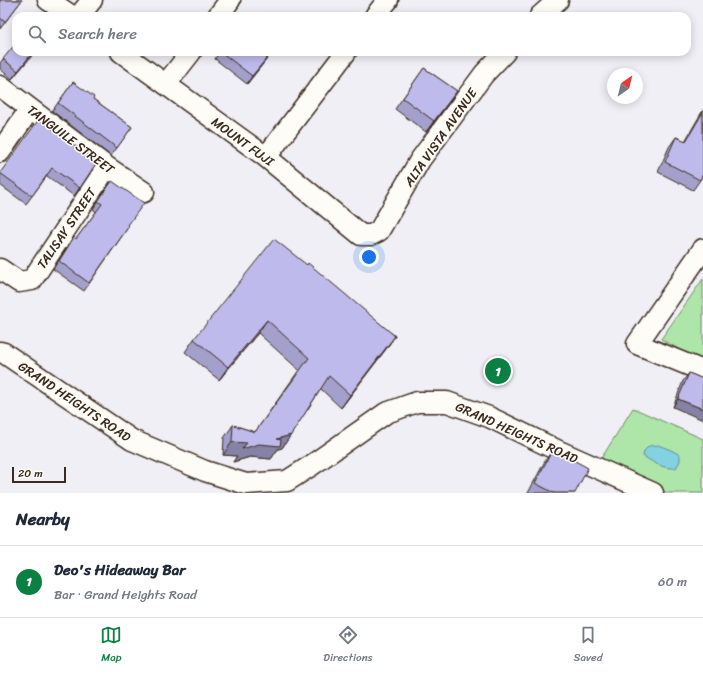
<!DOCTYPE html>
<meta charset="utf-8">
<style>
:root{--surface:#fff;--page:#f2f2f3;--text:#1f2937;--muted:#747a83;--line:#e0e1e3;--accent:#0b8043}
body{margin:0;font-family:Sriracha,sans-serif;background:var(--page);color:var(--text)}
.compass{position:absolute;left:607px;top:68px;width:36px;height:36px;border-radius:50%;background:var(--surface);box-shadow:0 2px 10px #0003;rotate:35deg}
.scale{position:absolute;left:12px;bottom:10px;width:54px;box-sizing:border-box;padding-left:4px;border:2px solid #3b2a1e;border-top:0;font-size:11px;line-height:14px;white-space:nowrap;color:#3b2a1e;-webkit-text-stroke:3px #fdfcf7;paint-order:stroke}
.you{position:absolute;left:369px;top:257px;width:14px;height:14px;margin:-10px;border:3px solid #fff;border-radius:50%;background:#1a73e8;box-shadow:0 0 0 6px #1a73e833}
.badge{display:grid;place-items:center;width:26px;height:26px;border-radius:50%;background:var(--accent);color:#fff;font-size:13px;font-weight:700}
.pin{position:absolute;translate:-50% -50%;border:2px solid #fff;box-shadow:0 1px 4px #0006}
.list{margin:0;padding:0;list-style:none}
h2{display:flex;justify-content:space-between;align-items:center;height:52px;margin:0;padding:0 16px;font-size:17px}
h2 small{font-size:13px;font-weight:400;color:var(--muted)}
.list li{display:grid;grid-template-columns:26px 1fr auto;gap:12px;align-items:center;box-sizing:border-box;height:72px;padding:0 16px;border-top:1px solid var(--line)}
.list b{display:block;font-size:15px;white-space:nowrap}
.list p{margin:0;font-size:13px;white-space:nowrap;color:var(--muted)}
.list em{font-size:13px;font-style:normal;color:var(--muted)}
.icon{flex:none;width:22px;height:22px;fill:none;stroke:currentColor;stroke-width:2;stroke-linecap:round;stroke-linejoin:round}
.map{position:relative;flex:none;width:703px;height:493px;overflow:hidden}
.search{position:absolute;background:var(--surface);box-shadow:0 2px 10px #0003;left:12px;right:12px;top:12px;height:44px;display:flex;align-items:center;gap:10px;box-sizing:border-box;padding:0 14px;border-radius:12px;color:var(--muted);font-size:15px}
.sheet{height:124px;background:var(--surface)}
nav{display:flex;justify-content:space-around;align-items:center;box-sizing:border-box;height:56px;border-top:1px solid var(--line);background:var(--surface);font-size:11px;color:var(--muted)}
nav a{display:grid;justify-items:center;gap:2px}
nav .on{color:var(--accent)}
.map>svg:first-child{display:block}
.green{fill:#aee6aa;stroke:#748864}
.water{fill:#83d2e1;stroke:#668f93}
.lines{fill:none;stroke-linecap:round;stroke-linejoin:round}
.street-casing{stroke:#3b2a1e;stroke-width:23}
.street{stroke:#fdfcf7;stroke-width:20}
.wall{fill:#a3a0cb;stroke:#3b2a1e}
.shaded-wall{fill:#8582a5;stroke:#3b2a1e}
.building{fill:#bebaec;stroke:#3b2a1e}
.labels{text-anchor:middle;stroke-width:3;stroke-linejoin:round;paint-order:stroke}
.street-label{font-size:13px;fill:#3b2a1e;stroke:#fdfcf7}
</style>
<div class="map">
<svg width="703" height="493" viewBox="0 0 703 493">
<rect width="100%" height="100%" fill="#f0eff5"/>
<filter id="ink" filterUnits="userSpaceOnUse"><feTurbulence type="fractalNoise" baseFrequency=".025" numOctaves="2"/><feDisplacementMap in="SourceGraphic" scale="8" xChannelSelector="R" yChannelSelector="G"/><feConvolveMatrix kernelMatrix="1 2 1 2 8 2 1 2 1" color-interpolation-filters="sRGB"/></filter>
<g filter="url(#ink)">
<path class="green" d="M703,279V363L661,339Z
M633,408L703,439V493H668L599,462Z"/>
<path class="water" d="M658,445L671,450L680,455V461L676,468C663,469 654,463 643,456L644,451L649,446Z"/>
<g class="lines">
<defs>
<path id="street" d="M48,0L72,16
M79,16L92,0
M218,16L230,0
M375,16L388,0
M540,16L558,0
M121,52L266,157L361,235H371L379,231L420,160L484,74L505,52
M166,84L191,52
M0,86L107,167L144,192
M0,152L30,109
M266,157L346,52
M703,249L637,344L703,371
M0,269L19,282L32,280L107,167
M0,352L4,353L132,440L205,471L246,484L287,481L312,465L386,413L417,402H447L489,417L561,452L653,493"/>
</defs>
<use href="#street" class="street-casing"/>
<use href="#street" class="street"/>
</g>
<path class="wall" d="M0,0H22L0,29Z
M16,52H34L12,79L0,69V63L3,59Z
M219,52H272L247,84L215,59Z
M424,68L457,91L426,132L395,109Z
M73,82L93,99L132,127L111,156L52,111Z
M703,110V174L700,180L693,190L658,172L669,147L676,137L685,141Z
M97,162L74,196L47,176L26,204L0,185V173Z
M112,181L128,225L129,226L84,291L53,269L74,237L76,239L96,212L93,209Z
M307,265L395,336L386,349L341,408L321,389L282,448L278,449L271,459L250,457L233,462L237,456L223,455L224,438L233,425L255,432L299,370L258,333L219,380L185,352L194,339Z
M689,373L703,379L673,407L683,381Z
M553,449L575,493H528L545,461Z"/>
<path class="shaded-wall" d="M33,52L31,57L12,79L18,71Z
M272,52L267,59L247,84L252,76Z
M457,91L449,102L426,132L434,121Z
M267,320L258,333L219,380L228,367Z
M395,336L386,349L341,408L350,395Z
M678,399L703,409V420L673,407Z
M291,435L282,448L278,449L271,459L250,457L233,462L237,456L223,455L232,442L277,439Z"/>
<path class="building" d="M0,0H22L5,22L0,18Z
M16,43V52H33L18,71L3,59Z
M221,52H272L252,76Z
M424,68L457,91L434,121L403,98Z
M73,82L94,97L93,99L132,127L117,148L58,103Z
M703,112V174L700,180L665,162L676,137L686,141Z
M39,119L97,162L80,188L52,168L32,196L0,173Z
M112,181L144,203L128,225L129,226L89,283L59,261L74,237L76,239L102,204L98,201Z
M274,239L307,265L308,263L395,336L350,395L329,376L291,435L277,439L281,440L280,446L259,444L242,449L247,443L232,442L233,425L255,432L309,358L267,320L228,367L194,339Z
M689,373L703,379V409L678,399Z
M553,449L588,468L575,493H554L535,483Z"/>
</g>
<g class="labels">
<g class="street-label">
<text transform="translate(440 137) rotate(-55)" y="5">ALTA VISTA AVENUE</text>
<text transform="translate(71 139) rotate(37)" y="5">TANGUILE STREET</text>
<text transform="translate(243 141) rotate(36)" y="5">MOUNT FUJI</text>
<text transform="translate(66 228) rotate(-56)" y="5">TALISAY STREET</text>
<text transform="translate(75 401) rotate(34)" y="5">GRAND HEIGHTS ROAD</text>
<text transform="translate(517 432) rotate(24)" y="5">GRAND HEIGHTS ROAD</text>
</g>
</g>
</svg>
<svg class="compass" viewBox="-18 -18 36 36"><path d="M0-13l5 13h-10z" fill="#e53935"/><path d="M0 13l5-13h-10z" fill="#747a83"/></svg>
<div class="scale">20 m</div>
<div class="you"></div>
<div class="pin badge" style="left:498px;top:371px">1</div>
<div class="search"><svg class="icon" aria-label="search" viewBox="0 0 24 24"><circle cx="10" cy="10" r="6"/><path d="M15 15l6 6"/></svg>Search here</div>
</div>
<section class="sheet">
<h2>Nearby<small></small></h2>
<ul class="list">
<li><span class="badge">1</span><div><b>Deo's Hideaway Bar</b><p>Bar · Grand Heights Road</p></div><em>60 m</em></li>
</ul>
</section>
<nav>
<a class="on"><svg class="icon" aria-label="map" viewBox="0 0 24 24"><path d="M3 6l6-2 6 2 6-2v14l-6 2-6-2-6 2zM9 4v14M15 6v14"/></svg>Map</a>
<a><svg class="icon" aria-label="directions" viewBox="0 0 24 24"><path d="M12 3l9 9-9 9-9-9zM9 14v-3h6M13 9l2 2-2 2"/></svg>Directions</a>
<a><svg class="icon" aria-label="saved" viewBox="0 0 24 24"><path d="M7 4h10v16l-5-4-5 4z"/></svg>Saved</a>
</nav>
